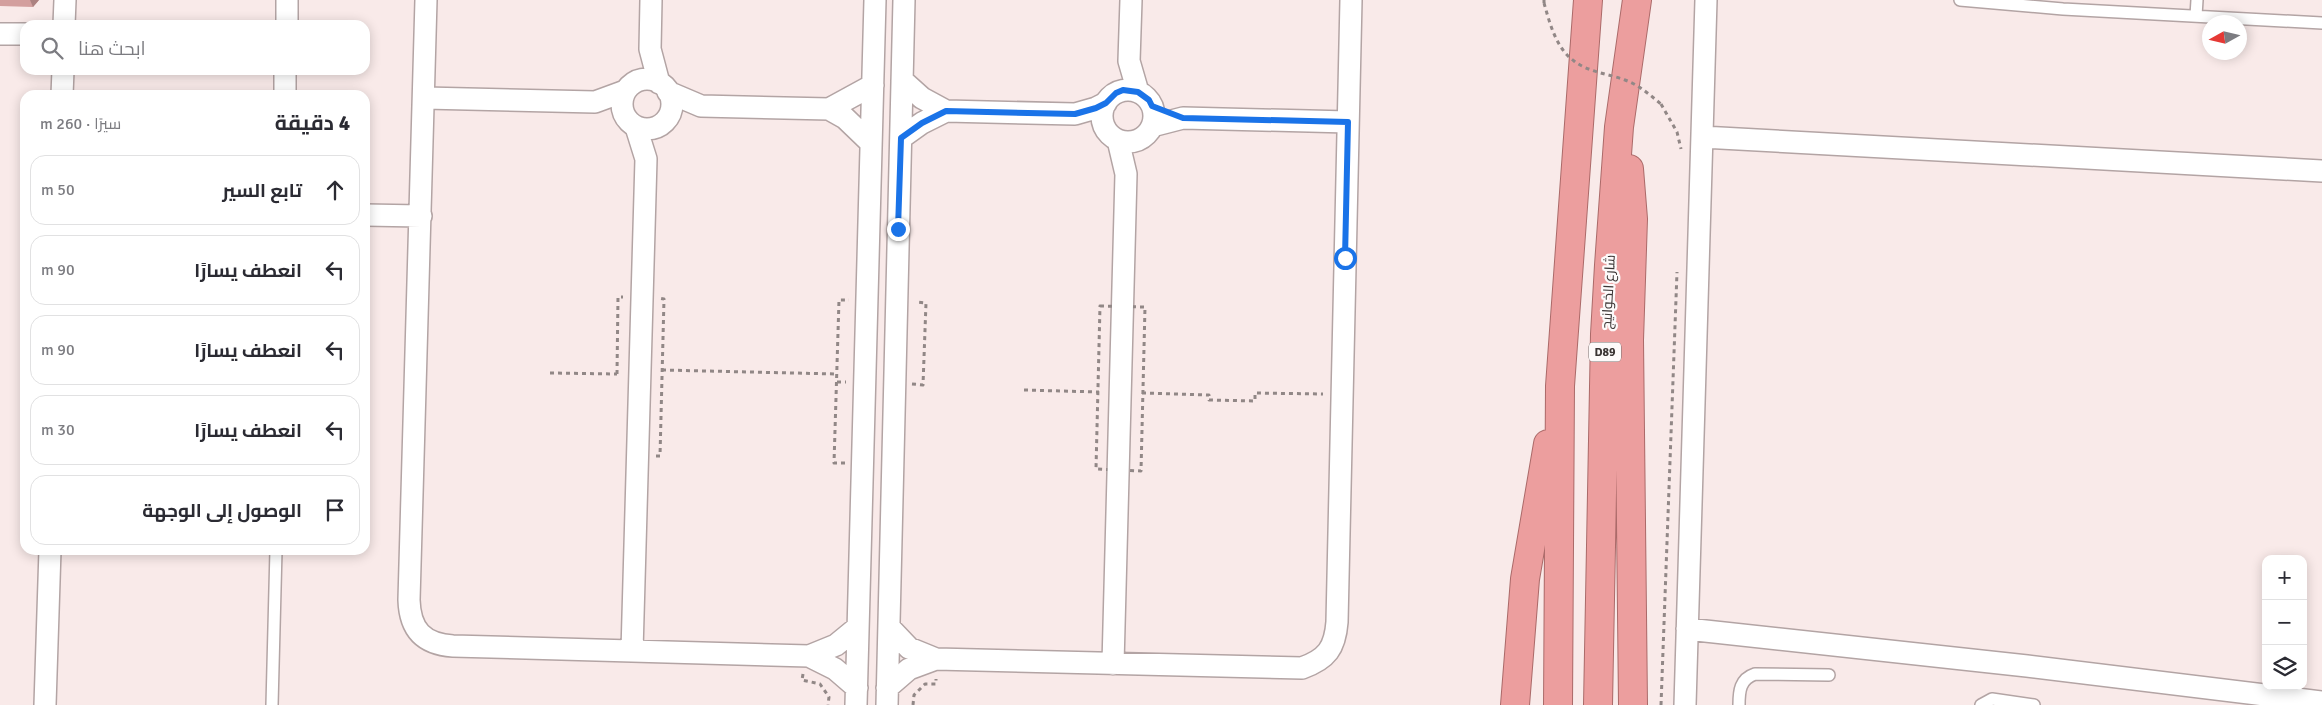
<!DOCTYPE html>
<html lang="ar">
<meta charset="utf-8">
<style>
:root{--surface:#fff;--page:#f7f7f7;--text:#2b2b33;--muted:#7c7c81;--line:#e1e1e2}
body{margin:0;font-family:Signika,Cairo,sans-serif;background:var(--page);color:var(--text);direction:rtl}
.controls{position:absolute;right:15px;bottom:15px;display:grid;overflow:hidden;border-radius:10px;box-shadow:0 2px 12px #0003}
.controls button{width:45px;height:45px;display:grid;place-items:center;padding:0;border:0;border-bottom:1px solid var(--line);background:var(--surface);color:var(--text);font:25px sans-serif}
.compass{position:absolute;left:2202px;top:15px;width:45px;height:45px;border-radius:50%;background:var(--surface);box-shadow:0 2px 12px #0003;rotate:262deg}
.stop{position:absolute;width:15px;height:15px;margin:-11px;border:4px solid #1a73e8;border-radius:50%;background:#fff}
.stop.end{background:#1a73e8;border-color:#fff;box-shadow:0 1px 5px #0008}
.list{margin:0;padding:0;list-style:none}
h2{display:flex;justify-content:space-between;align-items:center;height:65px;margin:0;padding:0 20px;font-size:21px}
h2 small{font-size:16px;font-weight:400;color:var(--muted)}
.list li{display:grid;grid-template-columns:32px 1fr auto;gap:15px;align-items:center;box-sizing:border-box;height:70px;margin:0 10px 10px;padding:0 10px;border:1px solid var(--line);border-radius:15px}
.list b{display:block;font-size:19px;white-space:nowrap}
.list em{font-size:16px;font-style:normal;color:var(--muted)}
.icon{flex:none;width:28px;height:28px;fill:none;stroke:currentColor;stroke-width:2;stroke-linecap:round;stroke-linejoin:round}
.map{position:relative;flex:none;width:2322px;height:705px;overflow:hidden;direction:ltr}
.search{position:absolute;background:var(--surface);box-shadow:0 2px 12px #0003;left:20px;top:20px;width:350px;height:55px;display:flex;align-items:center;gap:12px;box-sizing:border-box;padding:0 18px;border-radius:15px;color:var(--muted);font-size:19px}
.panel{position:absolute;background:var(--surface);box-shadow:0 2px 12px #0003;left:20px;top:90px;width:350px;height:465px;border-radius:15px;direction:rtl}
.map>svg:first-child{display:block}
.lines{fill:none;stroke-linecap:round;stroke-linejoin:round}
.service-casing{stroke:#b3a4a4;stroke-width:14}
.minor-casing{stroke:#b3a4a4;stroke-width:24}
.trunk-casing{stroke:#ab6a69;stroke-width:30}
.path{stroke:#918786;stroke-width:3;stroke-dasharray:4 4;stroke-linecap:butt}
.service{stroke:#fff;stroke-width:11}
.minor{stroke:#fff;stroke-width:21}
.trunk{stroke:#ec9e9e;stroke-width:28}
.path-bridge{stroke:#918786;stroke-width:3;stroke-dasharray:4 4;stroke-linecap:butt}
.wall{fill:#d39f9e}
.shaded-wall{fill:#ac8281}
.route{stroke:#1a73e8;stroke-width:6}
.labels{text-anchor:middle;stroke-width:4.5;stroke-linejoin:round;paint-order:stroke}
.shield{fill:#fdfafa;stroke:#75706f;stroke-width:1}
.shield-label{font-size:12px;font-weight:bold;fill:#3b3534}
.street-label{font-size:14px;fill:#3b3534;stroke:#fdfafa}
</style>
<div class="map">
<svg width="2322" height="705" viewBox="0 0 2322 705">
<rect width="100%" height="100%" fill="#f9eae9"/>
<g class="lines">
<defs>
<path id="service" d="M1960,0L2063,9L2322,23
M2196,16L2197,0
M272,705L276,550
M1739,705C1739,691 1740,679 1755,674L1829,675
M1981,705L1992,699L2034,705"/>
<path id="minor" d="M426,0L409,600C410,630 423,644 453,646L809,656L836,645L858,627
M651,0L650,49L659,83
M1131,0L1129,61L1138,92
M64,25L65,0
M287,25V0
M0,34H25
M622 104a25 25 0 1 1 50 0a25 25 0 1 1-50 0Z
M902,80L922,98L946,111L1075,114L1096,108L1106,103
M1102 116a26 26 0 1 1 52 0a26 26 0 1 1-52 0Z
M668,92L701,106L829,109L873,85
M62,95L63,70
M285,95V70
M425,98L595,102L625,91
M829,109L845,118L871,143
M1152,126L1183,118L1348,122
M1702,137L2322,171
M901,138L922,123L946,111
M365,215L421,216
M889,627L909,648L936,659L1302,668C1327,659 1335,648 1337,622L1351,0
M1687,629L2027,666L2322,702
M632,651L646,159L636,127
M809,656L835,669L857,688
M1113,664L1126,174L1118,140
M887,688L909,669L936,659
M45,705L50,550
M856,705L875,0
M887,705L904,0
M1685,705L1706,0"/>
<path id="trunk" d="M1629,169L1633,219L1629,340L1633,705
M1515,705L1525,579L1548,444
M1558,705L1560,386L1588,0
M1598,705L1605,334L1609,265L1619,127L1637,0"/>
</defs>
<use href="#service" class="service-casing"/>
<use href="#minor" class="minor-casing"/>
<use href="#trunk" class="trunk-casing"/>
<path class="path" d="M1544,3V0
M1661,104L1677,132L1681,149
M1100,306L1145,307L1141,471L1096,469Z
M662,370L837,374
M550,373L617,374
M617,374L618,297H623
M837,382H846
M912,384L923,385L926,303L916,302
M1024,390L1099,392
M1142,393L1209,395V400L1255,401V393L1323,394
M656,456H660L664,299L659,298
M845,463H834L839,300H849
M803,674L802,680L820,684L829,697L828,705
M913,705L914,695L925,684H936V679
M1661,705L1677,272"/>
<use href="#service" class="service"/>
<use href="#minor" class="minor"/>
<use href="#trunk" class="trunk"/>
<path class="path-bridge" d="M1544,3C1550,24 1556,48 1574,61C1588,72 1609,74 1625,80C1639,85 1650,95 1661,104"/>
</g>
<path class="wall" d="M0,0H39L33,7L0,6Z"/>
<path class="shaded-wall" d="M30,0H39L33,7Z"/>
<g class="lines">
<path class="route" d="M898,229L901,138L922,123L946,111L1075,114L1096,108L1106,103L1116,93L1123,90L1138,92L1149,100L1152,106L1183,118L1348,122L1345,258"/>
</g>
<g class="labels">
<rect class="shield" x="1589" y="342.5" width="32" height="19" rx="4"/>
<g class="shield-label">
<text x="1605" y="356">D89</text>
</g>
<g class="street-label">
<text transform="translate(1608 292) rotate(-87)" y="5">شارع الخوانيج</text>
</g>
</g>
</svg>
<div class="controls">
<button>+</button>
<button>−</button>
<button><svg class="icon" aria-label="layers" viewBox="0 0 24 24"><path d="M12 4l9 5-9 5-9-5zM3 14l9 5 9-5"/></svg></button>
</div>
<svg class="compass" viewBox="-18 -18 36 36"><path d="M0-13l5 13h-10z" fill="#e53935"/><path d="M0 13l5-13h-10z" fill="#7c7c81"/></svg>
<div class="stop" style="left:1345px;top:258px"></div>
<div class="stop end" style="left:898px;top:229px"></div>
<div class="search"><svg class="icon" aria-label="search" viewBox="0 0 24 24"><circle cx="10" cy="10" r="6"/><path d="M15 15l6 6"/></svg>ابحث هنا</div>
<section class="panel">
<h2>4 دقيقة<small>سيرًا · 260 m</small></h2>
<ul class="list">
<li><svg class="icon" aria-label="ahead" viewBox="0 0 24 24"><path d="M12 20V5M6 11l6-6 6 6"/></svg><div><b>تابع السير</b></div><em>50 m</em></li>
<li><svg class="icon" aria-label="left" viewBox="0 0 24 24"><path d="M17 20v-9H6M10 6l-5 5 5 5"/></svg><div><b>انعطف يسارًا</b></div><em>90 m</em></li>
<li><svg class="icon" aria-label="left" viewBox="0 0 24 24"><path d="M17 20v-9H6M10 6l-5 5 5 5"/></svg><div><b>انعطف يسارًا</b></div><em>90 m</em></li>
<li><svg class="icon" aria-label="left" viewBox="0 0 24 24"><path d="M17 20v-9H6M10 6l-5 5 5 5"/></svg><div><b>انعطف يسارًا</b></div><em>30 m</em></li>
<li><svg class="icon" aria-label="arrive" viewBox="0 0 24 24"><path d="M6 21V4h12l-3 4 3 4H6"/></svg><div><b>الوصول إلى الوجهة</b></div></li>
</ul>
</section>
</div>
